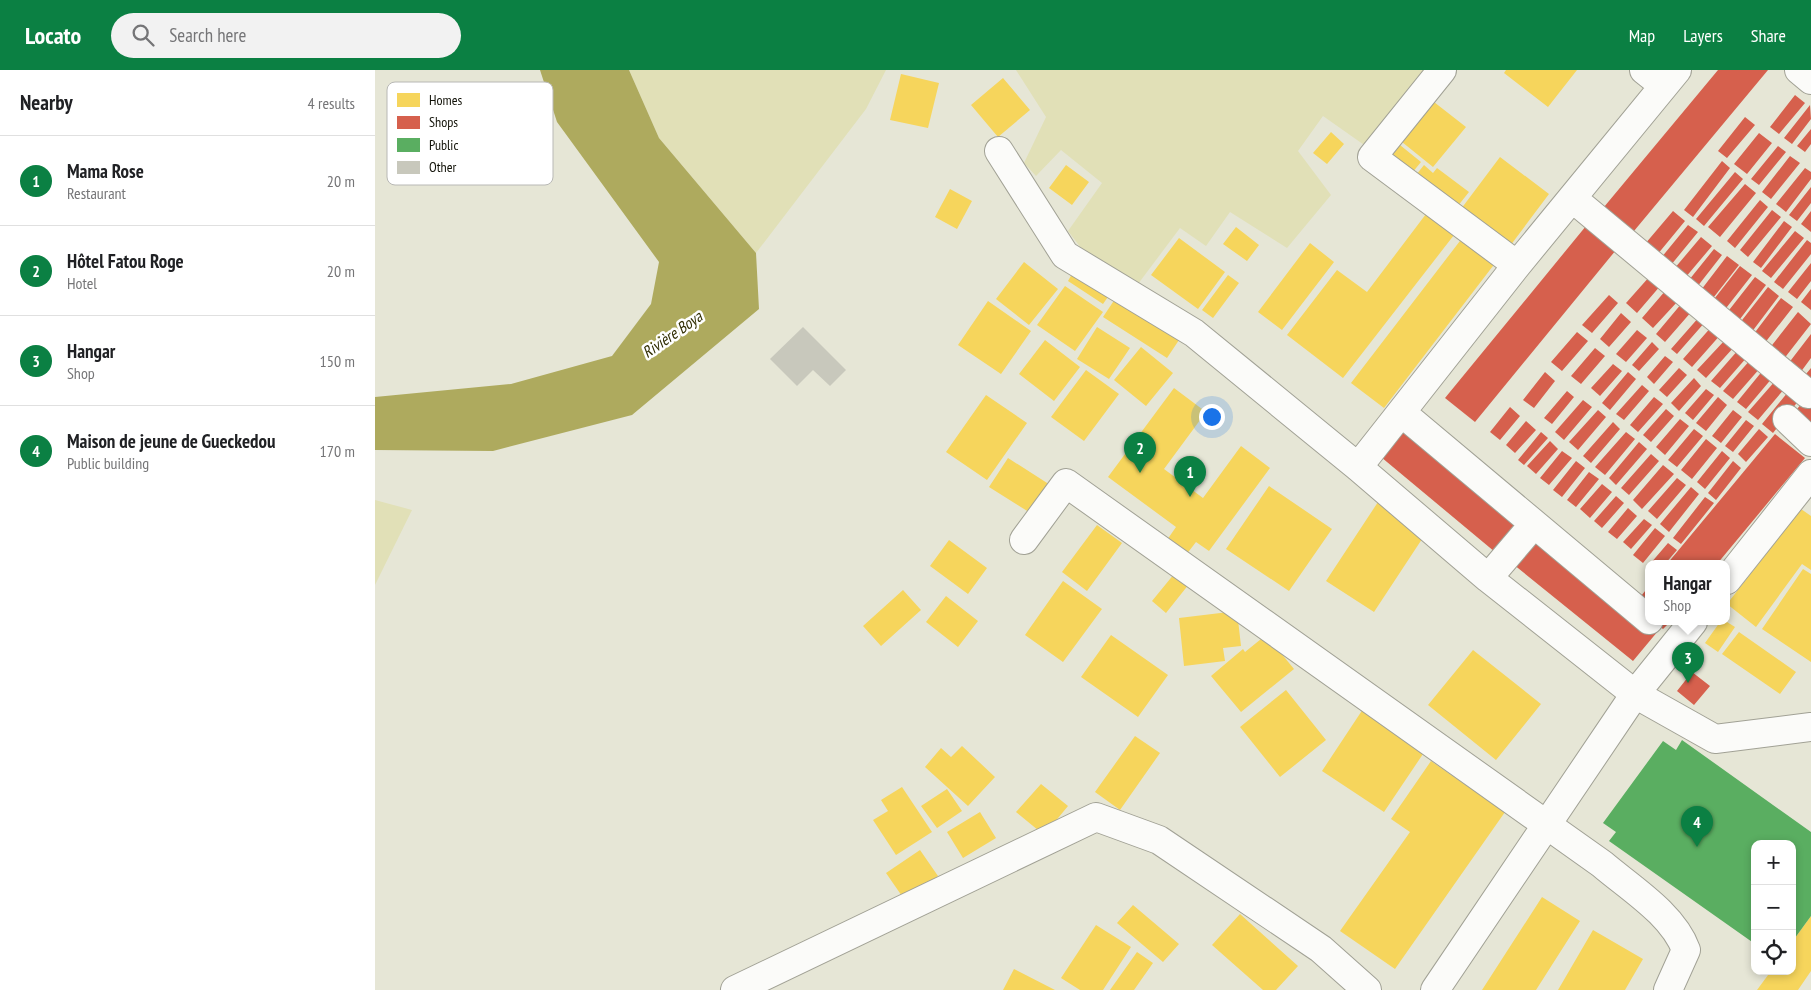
<!DOCTYPE html>
<meta charset="utf-8">
<style>
:root{--surface:#fff;--page:#f2f2f2;--text:#202124;--muted:#757577;--line:#e0e0e0;--accent:#0b8043}
body{margin:0;font-family:"PT Sans Narrow",sans-serif;background:var(--page);color:var(--text)}
.controls{position:absolute;right:15px;bottom:15px;display:grid;overflow:hidden;border-radius:10px;box-shadow:0 2px 8px #0003}
.controls button{width:45px;height:45px;display:grid;place-items:center;padding:0;border:0;border-bottom:1px solid var(--line);background:var(--surface);color:var(--text);font:25px sans-serif}
.you{position:absolute;left:836px;top:346px;width:18px;height:18px;margin:-12px;border:4px solid #fff;border-radius:50%;background:#1a73e8;box-shadow:0 0 0 8px #1a73e833}
.badge{display:grid;place-items:center;width:32px;height:32px;border-radius:50%;background:var(--accent);color:#fff;font-size:16px;font-weight:700}
.pin{position:absolute;translate:-50% -41px;filter:drop-shadow(0 1px 2px #0008)}
.pin::after{content:'';position:absolute;top:26px;width:18px;height:15px;background:inherit;clip-path:polygon(0 0,100% 0,50% 100%)}
.popup{position:absolute;left:1270px;top:490px;width:85px;height:65px;box-sizing:border-box;display:grid;place-content:center;border-radius:10px;background:var(--surface);filter:drop-shadow(0 1px 4px #0005);font-size:16px;white-space:nowrap;color:var(--muted)}
.popup b{font-size:19px;color:var(--text)}
.popup::after{content:'';position:absolute;left:50%;top:100%;margin-left:-10px;border:10px solid transparent;border-top-color:var(--surface)}
.list{margin:0;padding:0;list-style:none}
h2{display:flex;justify-content:space-between;align-items:center;height:65px;margin:0;padding:0 20px;font-size:21px}
h2 small{font-size:16px;font-weight:400;color:var(--muted)}
.list li{display:grid;grid-template-columns:32px 1fr auto;gap:15px;align-items:center;box-sizing:border-box;height:90px;padding:0 20px;border-top:1px solid var(--line)}
.list b{display:block;font-size:19px;white-space:nowrap}
.list p{margin:0;font-size:16px;white-space:nowrap;color:var(--muted)}
.list em{font-size:16px;font-style:normal;color:var(--muted)}
.icon{flex:none;width:28px;height:28px;fill:none;stroke:currentColor;stroke-width:2;stroke-linecap:round;stroke-linejoin:round}
.map{position:relative;flex:none;width:1436px;height:920px;overflow:hidden}
header{display:flex;align-items:center;gap:30px;box-sizing:border-box;height:70px;padding:0 25px;background:var(--accent);color:#fff}
header strong{font-size:24px}
nav{display:flex;gap:28px;margin-inline-start:auto;font-size:18px}
.search{width:350px;height:45px;background:var(--page);display:flex;align-items:center;gap:12px;box-sizing:border-box;padding:0 18px;border-radius:28px;color:var(--muted);font-size:19px}
main{display:flex}
aside{flex:1;background:var(--surface)}
.map>svg:first-child{display:block}
.green{fill:#e1e0b7}
.water{fill:#aeaa5e}
.homes{fill:#f6d55c}
.shops{fill:#d6604d}
.public{fill:#5aae61}
.building{fill:#c8c8bc}
.lines{fill:none;stroke-linecap:round;stroke-linejoin:round}
.minor-casing{stroke:#a1a195;stroke-width:30}
.minor{stroke:#fbfbf9;stroke-width:28}
.labels{text-anchor:middle;stroke-width:5;stroke-linejoin:round;paint-order:stroke}
.water-label{font-size:16px;font-style:italic;fill:#302d02;stroke:#fff}
.key{fill:#fff;stroke:#b8b8b5;stroke-width:1}
.key-label{font-size:14px;fill:#121208}
</style>
<header>
<strong>Locato</strong>
<div class="search"><svg class="icon" aria-label="search" viewBox="0 0 24 24"><circle cx="10" cy="10" r="6"/><path d="M15 15l6 6"/></svg>Search here</div>
<nav><a>Map</a><a>Layers</a><a>Share</a></nav>
</header>
<main>
<aside>
<h2>Nearby<small>4 results</small></h2>
<ul class="list">
<li><span class="badge">1</span><div><b>Mama Rose</b><p>Restaurant</p></div><em>20 m</em></li>
<li><span class="badge">2</span><div><b>Hôtel Fatou Roge</b><p>Hotel</p></div><em>20 m</em></li>
<li><span class="badge">3</span><div><b>Hangar</b><p>Shop</p></div><em>150 m</em></li>
<li><span class="badge">4</span><div><b>Maison de jeune de Gueckedou</b><p>Public building</p></div><em>170 m</em></li>
</ul>
</aside>
<div class="map">
<svg width="1436" height="920" viewBox="0 0 1436 920">
<rect width="100%" height="100%" fill="#e6e6d6"/>
<path class="green" d="M254,0H511L491,39L381,183L284,68Z
M641,0H1057L992,77L948,46L923,81L956,125L912,178L855,142L831,176L805,158L760,218L706,178L693,161L727,113L686,80L661,106L649,93L671,47Z
M0,430L37,440L0,515Z"/>
<path class="water" d="M165,0H254L284,68L381,183L384,239L257,345L118,381L0,380V327L136,314L237,286L276,234L284,192L182,52Z"/>
<path class="homes" d="M1131,0H1202L1173,37L1129,3Z
M526,4L564,13L553,58L515,50Z
M628,8L655,40L623,67L596,35Z
M1059,32L1091,57L1058,97L1027,72Z
M956,62L969,74L952,94L938,83Z
M1020,71L1046,92L1037,103L1011,82Z
M1125,87L1174,124L1135,176L1086,139Z
M691,95L714,112L697,135L674,118Z
M1049,95L1058,103L1062,98L1094,122L1082,137L1041,105Z
M575,119L597,131L582,159L560,147Z
M1051,144L1079,165L968,308L912,265L962,200L992,222Z
M861,157L884,175L872,191L848,174Z
M1088,167L1121,192L1009,338L976,313Z
M804,168L850,202L823,239L776,205Z
M935,173L959,192L907,260L883,242Z
M649,192L683,219L654,255L621,229Z
M701,197L737,221L728,234L693,211Z
M853,205L864,213L838,248L827,240Z
M690,216L728,242L700,281L662,255Z
M742,226L806,267L792,288L728,247Z
M613,231L656,261L626,304L583,275Z
M722,257L755,278L734,309L702,289Z
M670,270L705,297L679,331L644,304Z
M766,277L798,303L771,336L739,310Z
M711,300L744,324L709,371L676,347Z
M799,318L831,342L789,399L828,428L866,376L895,398L834,481L821,472L811,485L792,470L801,457L733,407Z
M611,325L652,353L612,410L571,382Z
M633,388L683,420L665,449L614,417Z
M894,416L957,459L914,521L851,479Z
M1003,432L1051,463L999,542L951,511Z
M1426,439L1436,446V500L1427,494L1381,557L1352,534Z
M722,455L747,473L712,521L687,502Z
M574,470L612,498L593,524L555,496Z
M804,498L818,509L791,543L777,531Z
M1428,499L1436,504V592L1387,559Z
M688,511L727,539L688,592L650,565Z
M528,520L546,540L506,576L488,556Z
M571,526L603,551L583,577L551,552Z
M862,541L866,576L848,578L850,591L809,596L804,548Z
M1345,552H1352L1360,557L1343,582L1330,573Z
M1364,562L1421,602L1405,624L1347,584Z
M736,565L793,605L763,647L706,607Z
M891,565L919,599L866,642L836,606L868,579L870,582Z
M1098,580L1166,634L1121,690L1053,635Z
M911,620L951,670L905,707L865,657Z
M990,636L1052,678L1009,742L947,701Z
M760,666L785,683L745,740L720,722Z
M587,676L620,707L593,736L550,697L566,678L576,687Z
M1056,691L1130,742L1020,899L965,861L1035,762L1016,749Z
M666,714L693,736L669,765L641,742Z
M527,717L557,762L521,785L498,750L513,741L506,730Z
M572,719L587,741L562,758L546,736Z
M605,742L621,768L588,788L572,762Z
M545,780L563,806L529,829L511,803Z
M1418,825L1434,835L1418,845Z
M1167,827L1205,851L1161,920H1107Z
M758,835L804,874L788,892L742,853Z
M865,844L923,896L901,920H888L837,875Z
M1436,846V901L1423,920H1382L1396,901H1417V872Z
M721,855L756,877L728,920H705L686,908Z
M1218,860L1268,889L1250,920H1183Z
M762,882L778,893L759,920H735Z
M639,899L680,920H628Z"/>
<path class="shops" d="M1343,0H1393L1259,161L1229,137Z
M1420,25L1430,33L1404,64L1395,57Z
M1435,35L1436,49L1417,74L1409,68Z
M1370,47L1380,55L1352,88L1343,81Z
M1436,59V74L1430,82L1422,76Z
M1384,63L1397,73L1372,104L1359,94Z
M1403,76L1411,82L1384,115L1376,109Z
M1415,86L1425,93L1396,129L1387,122Z
M1347,91L1355,98L1318,147L1309,140Z
M1430,98L1436,102V109L1411,142L1401,134Z
M1360,102L1368,109L1329,156L1321,149Z
M1370,114L1381,123L1345,167L1333,157Z
M1436,117V133L1422,151L1414,145Z
M1385,130L1393,137L1360,178L1352,171Z
M1397,140L1406,147L1373,187L1365,180Z
M1298,141L1310,151L1282,185L1270,174Z
M1436,141V162L1426,154Z
M1409,151L1417,157L1386,198L1378,192Z
M1313,155L1323,162L1296,195L1286,188Z
M1211,156L1241,180L1100,352L1070,328Z
M1420,161L1429,168L1396,208L1387,201Z
M1326,167L1337,176L1310,208L1299,199Z
M1432,170L1436,173V184L1408,219L1399,212Z
M1339,179L1347,185L1322,217L1314,210Z
M1352,186L1364,195L1335,232L1323,224Z
M1436,193V211L1422,229L1413,222Z
M1365,196L1377,205L1348,242L1336,233Z
M1275,206L1286,215L1262,243L1251,233Z
M1380,207L1391,215L1362,253L1351,244Z
M1393,217L1404,226L1376,263L1364,254Z
M1436,219V240L1426,232Z
M1291,220L1303,231L1278,258L1267,248Z
M1234,225L1243,233L1217,263L1207,255Z
M1406,228L1418,237L1389,274L1378,265Z
M1307,233L1317,241L1290,272L1281,264Z
M1423,242L1436,254L1408,290L1394,279Z
M1246,243L1256,252L1234,277L1225,269Z
M1325,246L1331,251L1302,284L1296,279Z
M1338,255L1347,263L1317,297L1308,289Z
M1262,260L1272,268L1251,292L1241,284Z
M1202,262L1213,271L1187,301L1176,292Z
M1436,264V288L1425,303L1413,294Z
M1350,270L1359,277L1331,308L1322,300Z
M1277,272L1284,279L1264,301L1257,295Z
M1220,278L1230,286L1206,314L1196,306Z
M1364,279L1373,286L1345,318L1336,311Z
M1290,286L1298,292L1279,314L1272,307Z
M1376,289L1386,297L1358,329L1348,321Z
M1238,294L1247,301L1225,326L1216,318Z
M1304,298L1312,305L1292,327L1284,320Z
M1436,298V308L1431,304Z
M1389,299L1398,307L1371,339L1362,332Z
M1170,302L1180,311L1159,338L1148,330Z
M1253,302L1261,309L1235,340L1227,333Z
M1319,308L1326,316L1304,341L1296,333Z
M1401,310L1410,318L1383,350L1373,342Z
M1267,315L1274,321L1249,350L1241,344Z
M1331,319L1339,325L1318,350L1310,343Z
M1192,321L1199,327L1177,354L1169,348Z
M1413,322L1424,330L1398,363L1387,354Z
M1436,322V358L1418,344Z
M1279,327L1288,334L1263,362L1255,355Z
M1343,327L1352,335L1331,361L1321,353Z
M1208,330L1217,337L1189,370L1180,362Z
M1135,337L1145,346L1125,370L1115,362Z
M1291,339L1299,346L1276,372L1268,365Z
M1223,340L1231,347L1203,380L1194,372Z
M1358,340L1367,347L1346,373L1337,366Z
M1305,349L1314,356L1290,385L1281,377Z
M1371,350L1379,356L1358,382L1350,376Z
M1151,351L1161,360L1140,383L1131,375Z
M1238,352L1245,359L1216,393L1208,386Z
M1031,357L1151,456L1126,487L1006,387Z
M1319,359L1328,366L1302,397L1293,390Z
M1384,359L1393,367L1371,392L1363,384Z
M1166,362L1173,368L1149,395L1143,390Z
M1251,362L1260,369L1230,405L1220,397Z
M1400,364L1430,388L1342,494H1292Z
M1331,369L1342,378L1317,409L1306,400Z
M1175,371L1183,379L1161,404L1152,396Z
M1264,372L1272,379L1241,415L1234,408Z
M1187,381L1197,388L1174,415L1165,408Z
M1347,381L1355,388L1330,419L1322,412Z
M1276,384L1284,391L1254,425L1246,418Z
M1201,391L1210,398L1187,427L1178,420Z
M1358,391L1366,398L1341,430L1333,423Z
M1288,395L1299,404L1267,439L1258,430Z
M1214,402L1224,409L1201,437L1192,430Z
M1302,408L1311,415L1282,449L1273,441Z
M1227,414L1237,422L1215,448L1205,439Z
M1316,417L1324,424L1294,462L1285,454Z
M1241,426L1249,433L1227,458L1219,451Z
M1330,427L1339,433L1306,474L1298,468Z
M1253,438L1262,446L1242,469L1233,462Z
M1269,449L1277,455L1256,479L1248,472Z
M1280,458L1290,466L1268,493L1258,485Z
M1158,460L1283,561L1258,591L1133,490Z
M1293,473L1302,480L1290,494H1275Z
M1274,516V547L1259,535Z
M1280,552H1295L1288,559Z
M1317,602L1335,616L1319,635L1302,621Z"/>
<path class="public" d="M1307,670L1436,762V846L1417,872V774H1380V874L1234,771L1241,762L1228,753L1288,671L1301,680Z"/>
<path class="building" d="M428,257L471,300L455,316L438,300L422,316L395,289Z"/>
<g class="lines">
<defs>
<path id="minor" d="M1067,0L997,87L1142,195
M1269,0L1289,16
M1424,0L1436,10
M624,81L690,185L819,263L983,397L1113,508L1260,624L1340,669L1436,657
M1197,128L1433,324
M1027,343L1274,550
M1412,349L1436,372
M983,397L1142,195L1302,0
M649,470L691,413L1227,794C1255,818 1298,844 1311,880L1293,920
M1113,508L1159,454
M1352,510L1436,404
M360,920L721,747L784,770L946,879L992,920
M1060,920L1260,624L1318,552"/>
</defs>
<use href="#minor" class="minor-casing"/>
<use href="#minor" class="minor"/>
</g>
<g class="labels">
<g class="water-label">
<text transform="translate(297 264) rotate(-35)" y="6">Rivière Boya</text>
</g>
</g>
<rect x="12" y="12" width="166" height="103" rx="8" class="key"/>
<rect x="22" y="23" width="23" height="14" fill="#f6d55c"/>
<rect x="22" y="46" width="23" height="13" fill="#d6604d"/>
<rect x="22" y="68" width="23" height="14" fill="#5aae61"/>
<rect x="22" y="91" width="23" height="13" fill="#c8c8bc"/>
<g class="key-label">
<text x="54" y="35">Homes</text>
<text x="54" y="57">Shops</text>
<text x="54" y="80">Public</text>
<text x="54" y="102">Other</text>
</g>
</svg>
<div class="controls">
<button>+</button>
<button>−</button>
<button><svg class="icon" aria-label="locate" viewBox="0 0 24 24"><circle cx="12" cy="12" r="6"/><path d="M12 2v4M12 18v4M2 12h4M18 12h4"/></svg></button>
</div>
<div class="you"></div>
<div class="pin badge" style="left:815px;top:427px">1</div>
<div class="pin badge" style="left:765px;top:403px">2</div>
<div class="pin badge" style="left:1313px;top:613px">3</div>
<div class="popup"><b>Hangar</b>Shop</div>
<div class="pin badge" style="left:1322px;top:777px">4</div>
</div>
</main>
